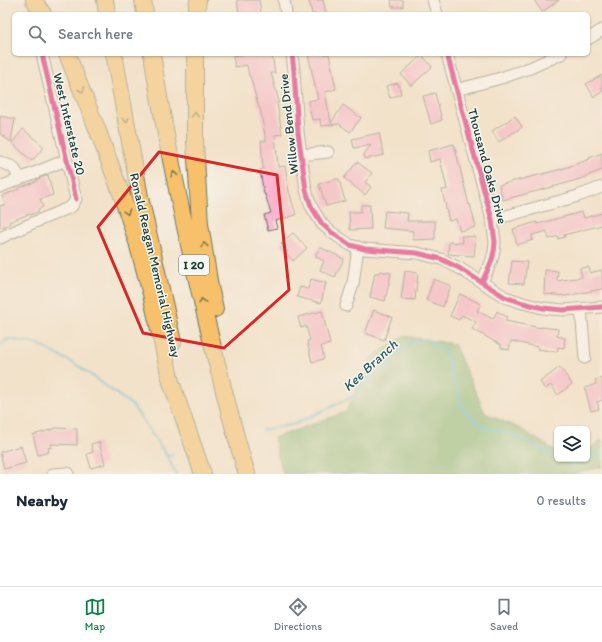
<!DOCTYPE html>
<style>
:root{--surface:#fff;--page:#f6f6f7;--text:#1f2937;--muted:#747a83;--line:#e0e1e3;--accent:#0b8043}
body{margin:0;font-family:Itim,sans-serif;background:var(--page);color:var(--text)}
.controls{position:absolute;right:12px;bottom:12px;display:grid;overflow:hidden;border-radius:6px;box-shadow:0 1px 3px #0004}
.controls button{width:36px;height:36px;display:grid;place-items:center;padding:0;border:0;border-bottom:1px solid var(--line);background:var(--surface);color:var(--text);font:20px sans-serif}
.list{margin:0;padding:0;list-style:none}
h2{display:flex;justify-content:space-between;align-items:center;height:52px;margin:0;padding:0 16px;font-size:17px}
h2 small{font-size:13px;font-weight:400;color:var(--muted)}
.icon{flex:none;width:22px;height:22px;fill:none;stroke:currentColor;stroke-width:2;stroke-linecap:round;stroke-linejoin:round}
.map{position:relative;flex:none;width:602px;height:474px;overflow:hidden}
.search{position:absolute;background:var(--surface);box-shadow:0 1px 3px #0004;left:12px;right:12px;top:12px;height:44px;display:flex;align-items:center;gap:10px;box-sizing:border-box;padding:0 14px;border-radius:6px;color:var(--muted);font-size:15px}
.sheet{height:112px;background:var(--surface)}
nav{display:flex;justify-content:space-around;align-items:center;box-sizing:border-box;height:56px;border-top:1px solid var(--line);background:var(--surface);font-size:11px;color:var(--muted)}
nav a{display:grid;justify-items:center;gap:2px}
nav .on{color:var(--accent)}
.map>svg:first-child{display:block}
.forest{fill:#81ba77;stroke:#507c56}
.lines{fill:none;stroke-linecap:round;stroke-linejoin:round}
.stream{stroke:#56c0d1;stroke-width:2.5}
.building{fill:#faa7c8}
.minor-casing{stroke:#697768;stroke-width:13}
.highway-casing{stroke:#697768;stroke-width:18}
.minor{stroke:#fff;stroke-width:11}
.highway{stroke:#f6c16b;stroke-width:16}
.cycleway-casing{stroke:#f6f6f2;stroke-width:8}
.cycleway{stroke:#d6006c;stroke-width:5}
.oneway{stroke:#80784d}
.marked{fill:none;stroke:#d62828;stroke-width:3;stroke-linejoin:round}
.labels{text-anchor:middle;stroke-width:3;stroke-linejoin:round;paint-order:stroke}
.shield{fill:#f6f6f2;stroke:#60746d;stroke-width:1}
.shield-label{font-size:12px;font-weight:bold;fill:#1f3d34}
.street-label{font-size:13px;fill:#1f3d34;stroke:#f6f6f2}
.water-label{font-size:14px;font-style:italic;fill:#2d5e5b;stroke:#f6f6f2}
</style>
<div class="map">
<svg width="602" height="474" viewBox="0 0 602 474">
<rect width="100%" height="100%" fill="#f6f6f2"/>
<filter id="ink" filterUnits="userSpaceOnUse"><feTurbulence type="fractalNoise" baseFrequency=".025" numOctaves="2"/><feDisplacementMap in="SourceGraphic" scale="8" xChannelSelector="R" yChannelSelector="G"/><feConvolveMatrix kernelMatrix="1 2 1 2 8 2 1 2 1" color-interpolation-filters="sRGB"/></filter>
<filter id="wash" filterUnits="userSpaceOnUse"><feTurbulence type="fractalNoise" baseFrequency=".012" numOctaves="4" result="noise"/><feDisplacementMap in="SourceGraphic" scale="16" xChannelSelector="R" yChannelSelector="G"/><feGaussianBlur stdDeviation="0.9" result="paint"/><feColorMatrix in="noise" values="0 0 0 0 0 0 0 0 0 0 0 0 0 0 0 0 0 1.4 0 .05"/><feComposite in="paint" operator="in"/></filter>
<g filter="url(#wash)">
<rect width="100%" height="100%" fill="#f3e2ca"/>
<path class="forest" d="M403,336L454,344L485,413L521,429L557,452V459H587V451L602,439V467L573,474H283L274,438L346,412L370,359Z"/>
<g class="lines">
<path class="stream" d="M0,344L8,339L38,344L80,367L133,406L167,456L176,474
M262,430L295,424L352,397L406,344L427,339L445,352L462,408L482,426L517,436L557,458
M167,456L173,454
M560,459L572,465L586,459
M587,459L602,452"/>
</g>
<g id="blocks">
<path class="building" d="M237,0H259L261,14H239Z
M309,0H323L326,14H312Z
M391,0H403V7H392Z
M534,0H559L542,12Z
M244,54H272L275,73H271L279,102L277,103L282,134L275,135L278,167L285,166L289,191L296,215L275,221L277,228L268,230L264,215L271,213L265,194H264L260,170L263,169L261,141H266L260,108H259L250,76H249L247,65L235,67L233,56Z
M308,54H329L336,89L325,92L331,123L343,105L361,118L350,132L339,124L321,126L320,119L312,120L308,101L318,99Z
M422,55L432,67L411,86L401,74Z
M602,75V92L594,97L586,84Z
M398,83L401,94L390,98L386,86Z
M435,93L442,120L431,124L423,96Z
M0,116L15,119L11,142L0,134Z
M515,116L522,127L499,142L492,131Z
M23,129L44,147L32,161L12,143Z
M379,133L384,155L365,159L364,154L371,145L354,148L352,139Z
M454,144L469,205L470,204L476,227L460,231L456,219L449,221L442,190L447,189L440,159L430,162L428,151Z
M602,153V170L589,175V176L567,183L503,200L499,185L562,169L590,159L589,158Z
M357,162L372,173L365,182L371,187L365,195L344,178Z
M48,175L53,195L40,199L43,207L38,209V212L30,215L29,214L9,222L10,224L0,228V206L6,204L2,196L19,189V188L37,181L36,180Z
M336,179H339L345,201L326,206L319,184Z
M361,205H370L371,229L350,230L349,212H361Z
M385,211L408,213L407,221H435V239L413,240V231L383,228Z
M582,212L584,218L602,213V225L564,235L565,237L558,239V236L549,239L547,231L532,235L533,240L517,245L513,229L537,222V224Z
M293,233L307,248L293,261L286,253L288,251L281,243Z
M461,236L476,237L474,256L448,254L449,242L463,243Z
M320,247L344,259L335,277L320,270L324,261L316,257V254Z
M512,261L527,262L524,284L509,283Z
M589,267L590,273L602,270V289L566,296L544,294L545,270L558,271L557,281L582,277L580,268Z
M380,271L391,273L385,301L370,297L375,273H379Z
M405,271L418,273L415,300L401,299Z
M311,279L326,283L321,303L297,297L300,287L308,289Z
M434,279L451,286L443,307L426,300Z
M460,294L481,304L477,311L493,319L497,311L507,317L505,321L541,328V327L558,329L557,336L565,338L564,348L558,347L557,352L537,349L538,347L511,341L509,350L501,348V345L472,329L476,322L462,315L459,320L450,316Z
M374,310L392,317L384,340L365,333Z
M322,311L330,344L321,346L324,359L312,362L307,341L310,340L306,326L301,328L298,317Z
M560,367L572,384L558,395L551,385L545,389L540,382Z
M602,378V400L597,402L599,409L591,411L585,388L596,384L595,380Z
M55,428L77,429V445L51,444L52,447L48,448L49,452L38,455L33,435L54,429Z
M99,442L105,464L91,468L87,454L93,452L91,444Z
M21,446L26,463L4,469L0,452Z"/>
</g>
</g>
<g filter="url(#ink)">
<use href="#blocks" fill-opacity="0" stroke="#697768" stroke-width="1"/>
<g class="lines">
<defs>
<path id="minor" d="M284,0L286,14
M433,0L437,14
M588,39L602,30
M292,54L294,71L298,132L306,190L311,206L322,224L331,232L350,245L365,249L417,253L441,259L459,268L505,297L523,303L543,308L563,310L602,307
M447,54L492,220C493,227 494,235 495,242C495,257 488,269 482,282
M456,90L501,78L530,68L561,54
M301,155L328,152
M0,162L13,167L20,178
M0,187L66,160
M492,220L578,196L602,187
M0,238L28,225L66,209L72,206L76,199L42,54
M346,306L353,284L358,247
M581,309L585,358
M53,474L68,473"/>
<path id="highway" d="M34,0L43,14
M105,0L107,14
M143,0L145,14
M196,14L198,0
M67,54L96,126L121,193L137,242L151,294L171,382L203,474
M114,54L140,197L173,342
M152,54C164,133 181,211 199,289C214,351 228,413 247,474
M195,54V142L200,224L210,287L215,309"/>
</defs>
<use href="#minor" class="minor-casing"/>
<use href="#highway" class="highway-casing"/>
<use href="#minor" class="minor"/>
<use href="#highway" class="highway"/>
<defs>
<path id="cycleway" d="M42,54L76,199
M292,54L294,71L298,132L306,190L311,206L322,224L331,232L350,245L365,249L417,253L441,259L459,268L505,297L523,303L543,308L563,310L602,307
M447,54L492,220C493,227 494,235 495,242C495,257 488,269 482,282"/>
</defs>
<use href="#cycleway" class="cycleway-casing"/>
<use href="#cycleway" class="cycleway"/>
</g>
<defs><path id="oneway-chevron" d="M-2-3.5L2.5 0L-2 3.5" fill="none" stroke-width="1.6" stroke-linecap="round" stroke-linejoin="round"/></defs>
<g class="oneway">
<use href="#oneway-chevron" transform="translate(82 90) rotate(68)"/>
<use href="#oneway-chevron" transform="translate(195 115) rotate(-90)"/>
<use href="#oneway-chevron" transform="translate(126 120) rotate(80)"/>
<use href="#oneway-chevron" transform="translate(174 174) rotate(-101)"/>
<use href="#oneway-chevron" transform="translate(127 212) rotate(73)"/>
<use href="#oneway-chevron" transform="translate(204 245) rotate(-99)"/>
<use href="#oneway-chevron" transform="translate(202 301) rotate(-103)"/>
</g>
</g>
<path d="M0 0H602V474H0ZM159,152L277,175L289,290L224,348L143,333L98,227Z" fill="#f3e2ca" fill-opacity=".55" fill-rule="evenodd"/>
<path class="marked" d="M159,152L277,175L289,290L224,348L143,333L98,227Z"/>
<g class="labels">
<rect class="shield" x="179" y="255" width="30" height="20" rx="3"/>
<g class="shield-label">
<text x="194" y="269">I 20</text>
</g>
<g class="street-label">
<text transform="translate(70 124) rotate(77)" y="5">West Interstate 20</text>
<text transform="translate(288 124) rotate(-96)" y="5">Willow Bend Drive</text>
<text transform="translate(488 166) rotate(75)" y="5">Thousand Oaks Drive</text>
<text transform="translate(156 265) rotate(77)" y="5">Ronald Reagan Memorial Highway</text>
</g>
<g class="water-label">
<text transform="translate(370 365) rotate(-43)" y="5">Kee Branch</text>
</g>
</g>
</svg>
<div class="controls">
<button><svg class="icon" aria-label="layers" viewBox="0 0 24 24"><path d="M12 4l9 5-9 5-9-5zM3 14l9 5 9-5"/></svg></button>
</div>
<div class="search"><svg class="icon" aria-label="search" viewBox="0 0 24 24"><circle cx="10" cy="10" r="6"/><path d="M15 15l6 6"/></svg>Search here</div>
</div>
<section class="sheet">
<h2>Nearby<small>0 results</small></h2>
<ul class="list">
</ul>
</section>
<nav>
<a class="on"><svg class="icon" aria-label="map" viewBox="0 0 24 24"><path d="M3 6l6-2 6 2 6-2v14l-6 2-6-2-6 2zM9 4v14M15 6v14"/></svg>Map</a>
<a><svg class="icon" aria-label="directions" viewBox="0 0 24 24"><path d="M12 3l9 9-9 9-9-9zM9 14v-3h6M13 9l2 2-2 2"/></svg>Directions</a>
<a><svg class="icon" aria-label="saved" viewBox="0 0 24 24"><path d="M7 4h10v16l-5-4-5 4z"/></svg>Saved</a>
</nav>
